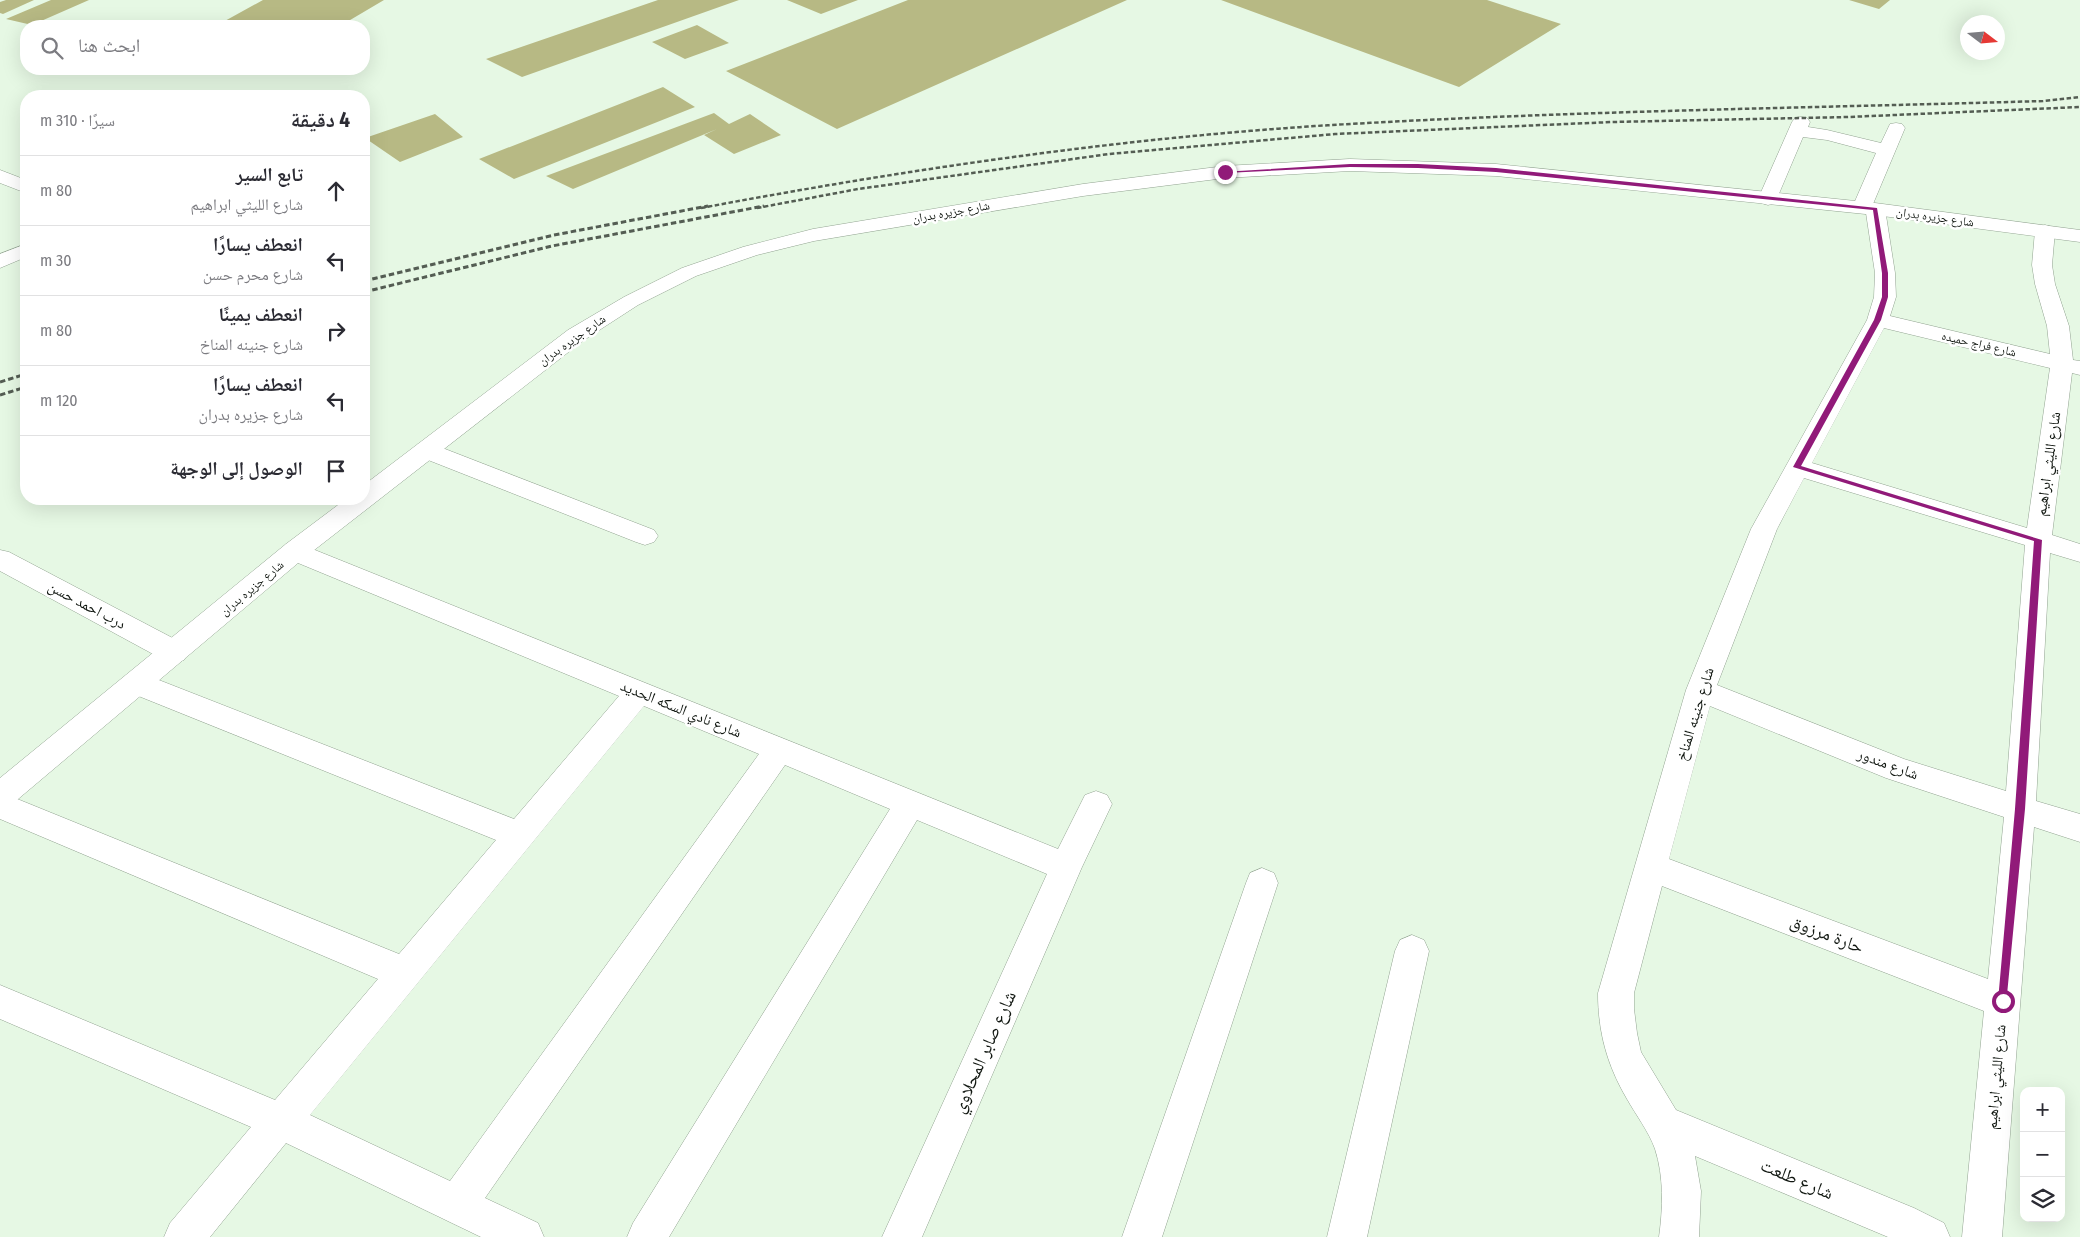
<!DOCTYPE html>
<html lang="ar">
<meta charset="utf-8">
<style>
:root{--surface:#fff;--page:#f2f2f3;--text:#2b2b33;--muted:#7c7c81;--line:#e1e1e2}
body{margin:0;font-family:"Fira Sans Condensed","Noto Naskh Arabic",sans-serif;background:var(--page);color:var(--text);direction:rtl}
.controls{position:absolute;right:15px;bottom:15px;display:grid;overflow:hidden;border-radius:10px;box-shadow:0 5px 20px #0002}
.controls button{width:45px;height:45px;display:grid;place-items:center;padding:0;border:0;border-bottom:1px solid var(--line);background:var(--surface);color:var(--text);font:25px sans-serif}
.compass{position:absolute;left:1960px;top:15px;width:45px;height:45px;border-radius:50%;background:var(--surface);box-shadow:0 5px 20px #0002;rotate:106deg}
.stop{position:absolute;width:15px;height:15px;margin:-11px;border:4px solid #911a79;border-radius:50%;background:#fff}
.stop.end{background:#911a79;border-color:#fff;box-shadow:0 1px 5px #0008}
.list{margin:0;padding:0;list-style:none}
h2{display:flex;justify-content:space-between;align-items:center;height:65px;margin:0;padding:0 20px;font-size:21px}
h2 small{font-size:16px;font-weight:400;color:var(--muted)}
.list li{display:grid;grid-template-columns:32px 1fr auto;gap:15px;align-items:center;box-sizing:border-box;height:70px;padding:0 20px;border-top:1px solid var(--line)}
.list b{display:block;font-size:19px;white-space:nowrap}
.list p{margin:0;font-size:16px;white-space:nowrap;color:var(--muted)}
.list em{font-size:16px;font-style:normal;color:var(--muted)}
.icon{flex:none;width:28px;height:28px;fill:none;stroke:currentColor;stroke-width:2;stroke-linecap:round;stroke-linejoin:round}
.map{position:relative;flex:none;width:2080px;height:1237px;overflow:hidden;direction:ltr}
.search{position:absolute;background:var(--surface);box-shadow:0 5px 20px #0002;left:20px;top:20px;width:350px;height:55px;display:flex;align-items:center;gap:12px;box-sizing:border-box;padding:0 18px;border-radius:20px;color:var(--muted);font-size:19px}
.panel{position:absolute;background:var(--surface);box-shadow:0 5px 20px #0002;left:20px;top:90px;width:350px;height:415px;border-radius:20px;direction:rtl}
.map>svg:first-child{display:block}
.building{fill:#b7b984}
.lines{fill:none;stroke-linecap:round;stroke-linejoin:round}
.street-casing{stroke:#92a391;stroke-width:1}
.secondary-casing{stroke:#92a391;stroke-width:1}
.street{fill:#fff;fill-rule:evenodd}
.secondary{fill:#fff;fill-rule:evenodd}
.rail-far1{stroke:#545d53;stroke-width:2.5;stroke-dasharray:4.5 2.5;stroke-linecap:butt}
.rail{stroke:#545d53;stroke-width:3;stroke-dasharray:5.5 3;stroke-linecap:butt}
.route{fill:#911a79}
.labels{text-anchor:middle;stroke-width:5;stroke-linejoin:round;paint-order:stroke}
.far-street-label{font-size:12px;fill:#111711;stroke:#fff}
.street-label{font-size:15px;fill:#111711;stroke:#fff}
.near-street-label{font-size:18px;fill:#111711;stroke:#fff}
</style>
<div class="map">
<svg width="2080" height="1237" viewBox="0 0 2080 1237">
<rect width="100%" height="100%" fill="#e6f8e4"/>
<path class="building" d="M6,0H34L3,14L0,13V2Z
M51,0H89L32,25L6,19Z
M263,0H384L340,26H252L223,22Z
M658,0H739L522,77L486,59Z
M787,0H858L821,14Z
M908,0H1127L837,129L726,71Z
M1221,0H1487L1561,24L1459,87Z
M1849,0H1890L1879,9Z
M697,25L729,43L685,59L652,42Z
M663,87L695,107L514,179L479,159Z
M714,113L729,124L750,114L781,135L734,154L704,135L717,129L573,189L546,176Z
M435,114L463,137L400,162L365,138Z"/>
<g class="lines">
<defs>
<path id="street" d="M1801,117L1807,118L1810,122L1808,127L1827,130L1881,143L1890,124L1896,123L1902,124L1905,128L1873,204L1882,205L1885,209L1895,273L1896,297L1890,316L2050,354L2047,326L2035,284L2032,265L2035,231L2038,227L2045,225L2052,227L2055,231L2052,265L2055,284L2069,326L2073,360L2080,361V375L2072,373L2052,535L2080,544V562L2050,553L2036,801L2080,814V842L2034,827L2002,1237H1962L1984,1011L1662,886L1634,993V1009L1637,1033L1641,1052L1676,1110L1914,1208L1944,1223L1950,1237H1888L1695,1156L1701,1191L1699,1237H1659C1663,1208 1664,1177 1655,1149C1649,1132 1636,1115 1627,1099C1607,1065 1598,1032 1598,993L1686,690L1751,529L1867,320L1874,297L1875,273L1866,213L1855,212L1852,208L1876,153L1827,140L1803,137L1775,203L1768,205L1761,203L1758,199L1792,122L1795,118ZM1884,328L2050,368L2027,528L1812,463ZM1804,478L2025,545L2006,791L1904,759L1717,685L1777,529ZM1710,706L1886,778L2004,817L1988,979L1669,859Z
M0,170L26,180V193L0,183Z
M26,244V257L0,268V254Z
M427,442L654,530L658,536L654,542L645,545L636,542L418,456L415,450L418,444Z
M295,542L1058,849L1085,795L1096,791L1107,795L1112,804L1082,867L922,1237H882L1047,874L917,820L669,1237H627L633,1223L890,809L785,765L485,1198L538,1223L544,1237H481L286,1143L210,1237H164L170,1223L251,1127L0,1019V985L275,1100L378,979L0,819V792L399,954L496,840L126,691L122,683L126,675L136,672L146,675L514,819L619,696L286,558L282,551L286,544ZM644,706L759,754L450,1181L310,1115Z
M0,550L9,552L184,644L188,652L184,660L174,663L164,660L0,571Z
M1262,868L1274,873L1278,883L1162,1237H1122L1246,883L1250,873Z
M1412,935L1424,940L1429,951L1367,1237H1327L1395,951L1400,940Z"/>
<path id="secondary" d="M1350,159L1496,164L1875,203L2080,230V242L1875,215L1496,176L1350,171L1225,178L1083,196L814,241L757,255L696,276L638,305L584,340L304,558L11,805L0,809V778L286,544L346,499H364V485L568,330L624,297L682,268L743,247L813,229L1083,184L1225,166Z"/>
</defs>
<use href="#street" class="street-casing"/>
<use href="#secondary" class="secondary-casing"/>
<use href="#street" class="street"/>
<use href="#secondary" class="secondary"/>
<path class="rail-far1" d="M701,208C909,169 1120,138 1332,125C1569,111 1806,108 2043,101L2080,97
M757,208L858,189L1109,154L1335,134L1612,122L1848,117L2080,107"/>
<path class="rail" d="M364,281L554,235L708,206
M364,292L552,246L764,206
M0,382L26,374
M0,395L26,387"/>
</g>
<path class="route" d="M1350,164H1418L1496,168L1877,208L1888,273V297L1881,320L1801,466L2042,540L2025,809L2006,1005L2003,1006L1998,1001L2015,809L2034,541L1793,467L1874,320L1882,297V273L1873,210L1496,172L1418,168L1350,167L1225,173L1222,172Z"/>
<g class="labels">
<g class="far-street-label">
<text transform="translate(951 212) rotate(-10)" y="4">شارع جزيره بدران</text>
<text transform="translate(1935 217) rotate(8)" y="4">شارع جزيره بدران</text>
<text transform="translate(572 340) rotate(-35)" y="4">شارع جزيره بدران</text>
<text transform="translate(1979 344) rotate(13)" y="4">شارع فراج حميده</text>
<text transform="translate(252 588) rotate(-40)" y="4">شارع جزيره بدران</text>
</g>
<g class="street-label">
<text transform="translate(2048 464) rotate(-82)" y="5">شارع الليثي ابراهيم</text>
<text transform="translate(87 605) rotate(28)" y="5">درب احمد حسن</text>
<text transform="translate(681 709) rotate(22)" y="5">شارع نادي السكه الحديد</text>
<text transform="translate(1695 714) rotate(-73)" y="5">شارع جنينه المناخ</text>
<text transform="translate(1888 764) rotate(20)" y="5">شارع مندور</text>
<text transform="translate(1996 1077) rotate(-85)" y="5">شارع الليثي ابراهيم</text>
</g>
<g class="near-street-label">
<text transform="translate(1827 934) rotate(21)" y="6">حارة مرزوق</text>
<text transform="translate(984 1052) rotate(-66)" y="6">شارع صابر المحلاوي</text>
<text transform="translate(1797 1179) rotate(23)" y="6">شارع طلعت</text>
</g>
</g>
</svg>
<div class="controls">
<button>+</button>
<button>−</button>
<button><svg class="icon" aria-label="layers" viewBox="0 0 24 24"><path d="M12 4l9 5-9 5-9-5zM3 14l9 5 9-5"/></svg></button>
</div>
<svg class="compass" viewBox="-18 -18 36 36"><path d="M0-13l5 13h-10z" fill="#e53935"/><path d="M0 13l5-13h-10z" fill="#7c7c81"/></svg>
<div class="stop" style="left:2003px;top:1001px"></div>
<div class="stop end" style="left:1225px;top:172px"></div>
<div class="search"><svg class="icon" aria-label="search" viewBox="0 0 24 24"><circle cx="10" cy="10" r="6"/><path d="M15 15l6 6"/></svg>ابحث هنا</div>
<section class="panel">
<h2>4 دقيقة<small>سيرًا · 310 m</small></h2>
<ul class="list">
<li><svg class="icon" aria-label="ahead" viewBox="0 0 24 24"><path d="M12 20V5M6 11l6-6 6 6"/></svg><div><b>تابع السير</b><p>شارع الليثي ابراهيم</p></div><em>80 m</em></li>
<li><svg class="icon" aria-label="left" viewBox="0 0 24 24"><path d="M17 20v-9H6M10 6l-5 5 5 5"/></svg><div><b>انعطف يسارًا</b><p>شارع محرم حسن</p></div><em>30 m</em></li>
<li><svg class="icon" aria-label="right" viewBox="0 0 24 24"><path d="M7 20v-9h11M14 6l5 5-5 5"/></svg><div><b>انعطف يمينًا</b><p>شارع جنينه المناخ</p></div><em>80 m</em></li>
<li><svg class="icon" aria-label="left" viewBox="0 0 24 24"><path d="M17 20v-9H6M10 6l-5 5 5 5"/></svg><div><b>انعطف يسارًا</b><p>شارع جزيره بدران</p></div><em>120 m</em></li>
<li><svg class="icon" aria-label="arrive" viewBox="0 0 24 24"><path d="M6 21V4h12l-3 4 3 4H6"/></svg><div><b>الوصول إلى الوجهة</b></div></li>
</ul>
</section>
</div>
